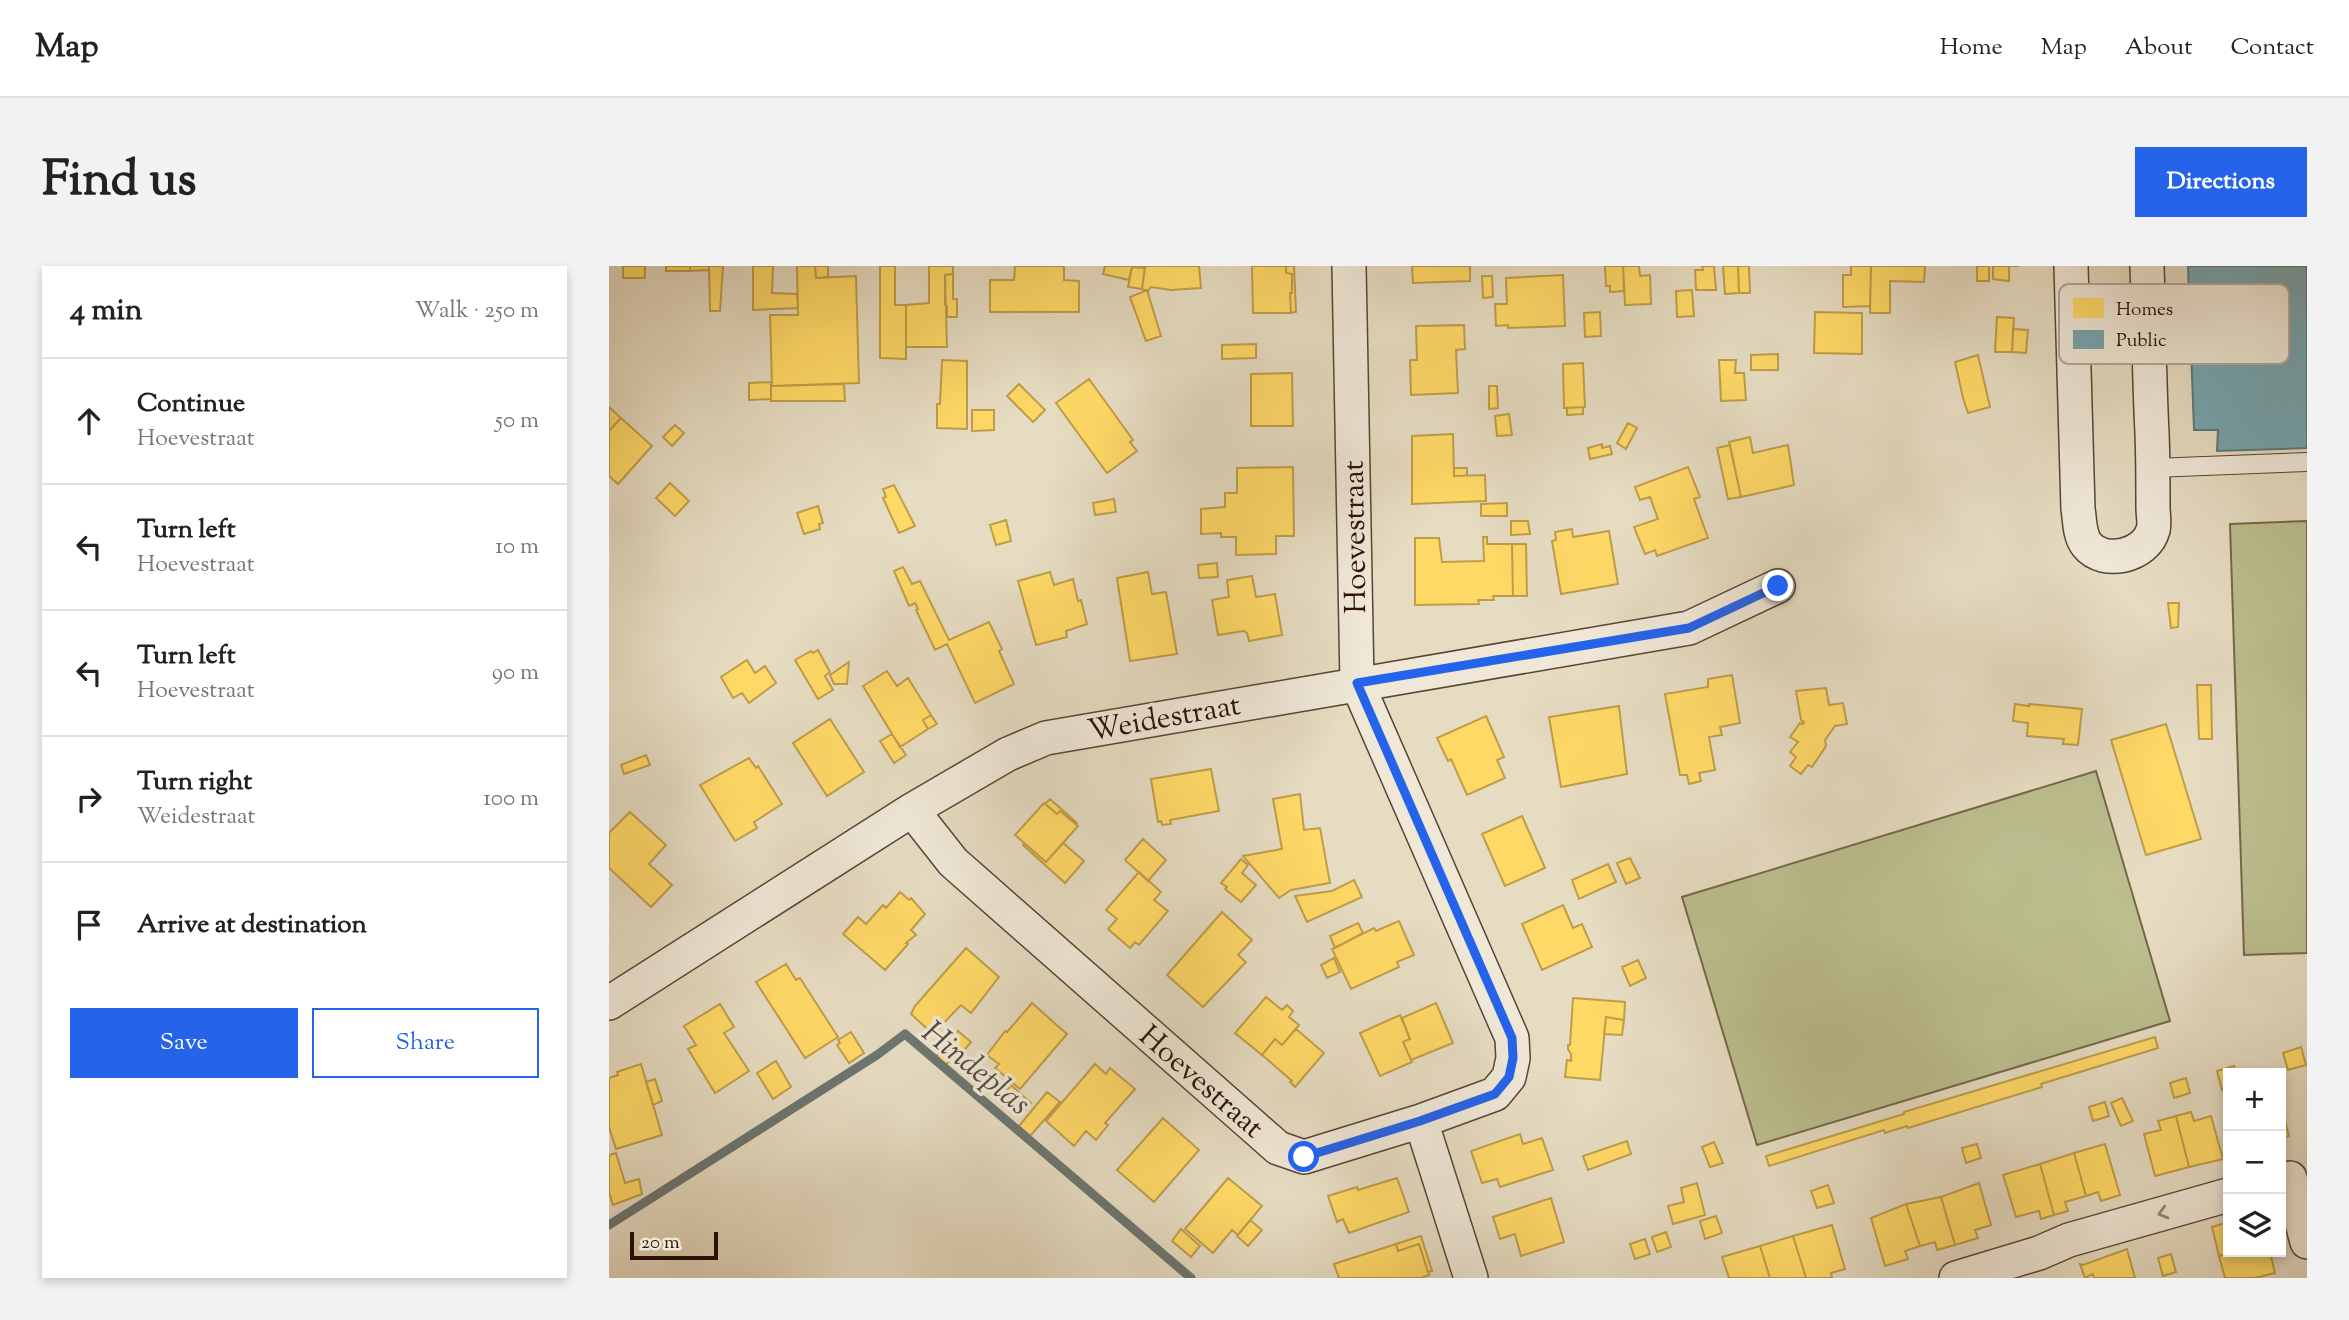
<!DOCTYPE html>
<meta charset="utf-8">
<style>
:root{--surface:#fff;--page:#f2f2f2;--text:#222;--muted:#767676;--line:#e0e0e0;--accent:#2563eb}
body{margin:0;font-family:"Sorts Mill Goudy",serif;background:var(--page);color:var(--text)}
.controls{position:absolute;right:21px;bottom:21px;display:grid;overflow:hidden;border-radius:0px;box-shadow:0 4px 10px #0003}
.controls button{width:63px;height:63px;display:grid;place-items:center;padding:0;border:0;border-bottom:2px solid var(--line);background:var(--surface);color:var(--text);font:35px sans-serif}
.scale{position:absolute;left:21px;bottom:18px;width:88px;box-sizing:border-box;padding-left:7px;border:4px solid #2d1106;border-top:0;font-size:19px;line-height:24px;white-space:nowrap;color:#2d1106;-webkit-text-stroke:5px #efe8d7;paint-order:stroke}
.stop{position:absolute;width:21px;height:21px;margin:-16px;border:5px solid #2563eb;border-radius:50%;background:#fff}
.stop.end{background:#2563eb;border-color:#fff;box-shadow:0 2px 7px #0008}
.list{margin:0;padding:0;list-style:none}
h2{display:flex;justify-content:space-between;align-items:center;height:91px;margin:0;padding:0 28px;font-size:30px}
h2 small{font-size:23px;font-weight:400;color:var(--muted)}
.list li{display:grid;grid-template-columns:46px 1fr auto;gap:21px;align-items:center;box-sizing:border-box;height:126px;padding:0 28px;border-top:2px solid var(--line)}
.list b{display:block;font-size:26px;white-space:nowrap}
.list p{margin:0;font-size:23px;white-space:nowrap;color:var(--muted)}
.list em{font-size:23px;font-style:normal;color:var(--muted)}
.actions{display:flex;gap:14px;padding:21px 28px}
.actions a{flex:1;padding:16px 0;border:2px solid var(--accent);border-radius:0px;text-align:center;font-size:24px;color:var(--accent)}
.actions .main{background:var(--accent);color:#fff}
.icon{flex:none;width:38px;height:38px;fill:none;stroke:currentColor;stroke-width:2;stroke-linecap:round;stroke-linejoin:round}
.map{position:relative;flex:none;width:1698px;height:1012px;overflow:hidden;border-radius:0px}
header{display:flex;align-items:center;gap:42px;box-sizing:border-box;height:98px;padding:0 35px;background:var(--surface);border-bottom:2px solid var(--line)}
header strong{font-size:33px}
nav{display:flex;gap:38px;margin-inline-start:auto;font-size:24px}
.intro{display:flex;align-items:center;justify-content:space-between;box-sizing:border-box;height:168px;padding:0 42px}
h1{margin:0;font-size:49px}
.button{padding:18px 32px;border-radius:0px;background:var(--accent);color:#fff;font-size:24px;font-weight:700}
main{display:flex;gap:42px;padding:0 42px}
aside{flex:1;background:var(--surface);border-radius:0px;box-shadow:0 4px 10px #0003}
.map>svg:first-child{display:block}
.green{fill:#bcbe8e;stroke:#74684a;stroke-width:2}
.homes{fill:#ffd966;stroke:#c09d49;stroke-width:2}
.public{fill:#76a5af;stroke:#60797c;stroke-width:2}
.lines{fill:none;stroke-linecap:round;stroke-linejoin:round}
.stream{stroke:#6d7671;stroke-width:9}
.lane-casing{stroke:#5b4435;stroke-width:20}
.street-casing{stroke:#5b4435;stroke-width:36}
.lane{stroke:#efe8d7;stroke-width:18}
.street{stroke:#efe8d7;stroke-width:33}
.oneway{stroke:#988779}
.route{stroke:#2563eb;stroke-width:9}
.labels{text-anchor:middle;stroke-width:7;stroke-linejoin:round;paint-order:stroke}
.street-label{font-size:30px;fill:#2d1106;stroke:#efe8d7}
.water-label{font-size:32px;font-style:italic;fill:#524c44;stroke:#efe8d7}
.key{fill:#efe8d7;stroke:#b5a898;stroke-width:2}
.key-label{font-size:19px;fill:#2d1106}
</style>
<header>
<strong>Map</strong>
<nav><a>Home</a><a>Map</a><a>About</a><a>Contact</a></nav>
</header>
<div class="intro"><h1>Find us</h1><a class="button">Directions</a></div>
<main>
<aside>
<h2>4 min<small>Walk · 250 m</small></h2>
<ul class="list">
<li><svg class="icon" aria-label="ahead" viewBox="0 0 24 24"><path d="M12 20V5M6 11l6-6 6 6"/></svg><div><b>Continue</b><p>Hoevestraat</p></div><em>50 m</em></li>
<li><svg class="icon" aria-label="left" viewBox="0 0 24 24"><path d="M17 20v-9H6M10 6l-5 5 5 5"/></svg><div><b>Turn left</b><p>Hoevestraat</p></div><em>10 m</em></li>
<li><svg class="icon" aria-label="left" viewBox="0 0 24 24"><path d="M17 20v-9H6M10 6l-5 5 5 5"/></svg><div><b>Turn left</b><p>Hoevestraat</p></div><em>90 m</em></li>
<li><svg class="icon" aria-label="right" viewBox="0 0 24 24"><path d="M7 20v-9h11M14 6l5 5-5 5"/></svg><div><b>Turn right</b><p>Weidestraat</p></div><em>100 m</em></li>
<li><svg class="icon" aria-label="arrive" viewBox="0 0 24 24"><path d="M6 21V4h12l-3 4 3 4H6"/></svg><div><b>Arrive at destination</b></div></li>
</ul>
<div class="actions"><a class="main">Save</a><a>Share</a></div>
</aside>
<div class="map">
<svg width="1698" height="1012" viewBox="0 0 1698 1012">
<rect width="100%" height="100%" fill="#e6dcc2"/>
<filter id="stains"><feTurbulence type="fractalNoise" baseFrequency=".00286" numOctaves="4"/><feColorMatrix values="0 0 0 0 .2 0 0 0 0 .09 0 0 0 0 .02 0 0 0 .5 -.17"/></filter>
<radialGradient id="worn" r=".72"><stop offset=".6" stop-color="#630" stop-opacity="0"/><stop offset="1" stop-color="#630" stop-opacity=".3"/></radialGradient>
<path class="green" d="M1698,255V687L1635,689L1621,258Z
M1487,505L1561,755L1148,879L1073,631Z"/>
<path class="homes" d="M14,0H36V12H14Z
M57,0H81V5H57Z
M81,0H100V4L81,5Z
M100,0H114L111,45H101Z
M144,0H164L163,27L188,28L189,42L144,44Z
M188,0H206L207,12L247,10L250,117L163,120L161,49H189Z
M206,0H219V11L207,12Z
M271,0H286V39H297V93L271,92Z
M320,0H344V8L336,9L338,81H297V39L320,37Z
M406,0H455V14L470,15V46H381V14H405Z
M496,0H536V2L523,1L520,14L494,8Z
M536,0H590L592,22L562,24L542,21L539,25L533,23Z
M643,0H677V7L683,8V27H681L682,47H644Z
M677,0H685L687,46L682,47L681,27H683V8L677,7Z
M803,0H861V15L804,17Z
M996,0H1014L1015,25L1001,26V20H997Z
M1014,0H1030L1031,10L1041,9L1042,38L1016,39Z
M1093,0H1105L1107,24H1087L1086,4H1094Z
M1114,0H1129L1130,27L1116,28Z
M1129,0H1140L1141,27H1130Z
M1242,0H1262L1261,40L1234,41V9H1242Z
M1262,0H1316L1315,16L1281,15V47H1261Z
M1368,0H1380V15H1368Z
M1384,0H1410H1400V15L1384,13Z
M523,1L536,2L533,23L519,21Z
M344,8V33H348V51H338V40L336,39V9Z
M954,9L956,60L899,62V59L887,60L886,38H898L897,12Z
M873,10H883L884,31L874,32Z
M538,24L552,70L537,75L521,31Z
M1083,24L1085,50L1068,51L1067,25Z
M991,46L992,70L976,71L975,47Z
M1206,46L1253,47V88L1205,87Z
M1388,51L1405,52L1403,86H1386Z
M855,59L856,83L847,84L849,127L802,129L801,94H808L807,60Z
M1404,63L1419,64L1417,87L1403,86Z
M647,78V92L613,93V79Z
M1169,88V104H1142V89Z
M1369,89L1381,141L1359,147L1354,132L1346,96Z
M333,94L358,95V163L328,162V138H331Z
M1110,94H1127L1126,107H1135L1137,134L1112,135Z
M974,97L976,141L955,142L954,98Z
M683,107L684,160H642V108Z
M480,113L524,174L521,176L528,185L498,207L447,137Z
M162,116V133L140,134V117Z
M235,118L236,135H162V120Z
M410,118L436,144L424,156L398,130Z
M880,120H888L889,142L880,143Z
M0,141L12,152L0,165Z
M974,141V148L958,149V142Z
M363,144H385V164L363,165Z
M900,148L903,169L888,170L886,150Z
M12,152L43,180L9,218L0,210V165Z
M1019,157L1028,162L1017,183L1008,177Z
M66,159L75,167L63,180L54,171Z
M844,168L845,210L876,209L877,235L803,238V170Z
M1141,171L1144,187L1179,179L1185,219L1132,231L1120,176Z
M993,178V182L1001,180L1003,188L981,193L979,182Z
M1121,179L1132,231L1119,233L1108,182Z
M684,201L685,270H667V288L627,289V271H612V267L592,268V243L616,241V227H628V202Z
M1079,201L1091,231L1085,233L1099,272L1048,290L1046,284L1036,288L1025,261L1049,253L1041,231L1031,234L1026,221Z
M845,202H858V210H845Z
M61,217L80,235L66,250L47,232Z
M285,219L306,260L290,267L274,232L277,231L274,223Z
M505,233L507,246L486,249L484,237Z
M898,237V250H872V238Z
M209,240L214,257L210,258L211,263L195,268L188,247Z
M397,254L402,275L387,279L381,259Z
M902,255H919L921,268L902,269Z
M963,263L964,271L1000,265L1009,318L952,328L943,275L947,274L946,266Z
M874,271H878V278H903L904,330H884L885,334H869L870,338L806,339V272H830L833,296L875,295Z
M903,278H917L918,330H904Z
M608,297L609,311L590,312L589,299Z
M294,301L303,318L311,315L340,374L380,356L393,383L390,385L405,418L366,437L338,378L326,384L307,344L309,343L306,337L300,340L285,305Z
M441,306L445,319L464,313L469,335L472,334L478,358L457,365L458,371L427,379L409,315Z
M539,306L543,328L557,326L568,388L521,395L508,312Z
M643,310L647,331L666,328L673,369L640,375L638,367L635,365L609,369L603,334L620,331L618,314Z
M1559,337H1570L1569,361L1562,362Z
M209,384L221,406L216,410L224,424L209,433L186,394L202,385L204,387Z
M138,394L146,407L156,400L167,417L140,437L133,427L124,432L112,411Z
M240,396L238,418H225L221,409Z
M278,405L288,420L299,412L322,449L314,454L319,463L291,481L254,420Z
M1123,409L1131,457L1111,461L1113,469L1100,471L1106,504L1090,507L1092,515L1080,518L1078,509H1071L1056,428L1099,421V413Z
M1588,419H1602L1603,473H1590Z
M1217,422L1220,439L1234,437L1238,458L1226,460L1216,474L1217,480L1203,501L1199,499L1192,508L1181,500L1187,491L1181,486L1189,476L1181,471L1191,457L1194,458L1195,456L1192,454L1187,425Z
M1406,438L1420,440V438L1473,443L1469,479L1454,478L1455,473L1418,470L1419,457L1404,455Z
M1010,440L1018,508L952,521L940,451Z
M322,449L328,458L319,463L314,454Z
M877,450L895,491L888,494L896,512L858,529L842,493L839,495L828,472Z
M221,453L255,506L218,530L184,477Z
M1557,458L1592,573L1537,589L1502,474Z
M283,468L297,489L285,497L271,475Z
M37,489L41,499L15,508L12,499Z
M140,492L147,502L149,500L173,538L145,556L148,562L126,575L91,519Z
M602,503L610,545L561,554L562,558L553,559L552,555L549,556L542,513Z
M691,528L695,564L711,562L721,617L682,624L670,632L634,590L673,583L664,533Z
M441,533L468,557L467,558L451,545L448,548L436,538Z
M435,537L448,548L451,545L469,560L437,596L406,569Z
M21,546L57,579L40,598L63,619L42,641L0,602V567Z
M913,550L936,602L896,620L873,568Z
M534,573L557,594L539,615L516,594Z
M415,577L437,596L454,577L475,595L456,617L414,579Z
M1021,592L1031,612L1017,618L1008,597Z
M632,593L639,599L633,607L647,619L632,636L616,623L618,621L612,617Z
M999,598L1007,616L970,633L963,614Z
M530,606L552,626L545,634L559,645L530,679L526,676L521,682L499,663L508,653L497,644Z
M745,614L753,631L698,656L686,630L723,625Z
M291,626L300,634L302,632L316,648L302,664L307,669L297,677L299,678L276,704L234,668L249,651L257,658L274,639L277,642Z
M954,639L964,662L973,658L983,681L933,704L913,658Z
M613,646L643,674L629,689L637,696L594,741L558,709Z
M790,655L805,689L788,696L790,701L742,723L723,683L765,662L767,665Z
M749,657L754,667L726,682L721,670Z
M357,682L390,711L362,747L352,739L324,768L302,748L306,740Z
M725,692L731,706L718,712L712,699Z
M1029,694L1037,712L1021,720L1013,701Z
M177,698L187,714L191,712L229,771L196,792L147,716Z
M657,731L673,744L678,739L684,745L680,751L690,759L673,779L666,773L653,789L626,767Z
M964,732L1016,736L1015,754L997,751L991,814L956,811L958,794L962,795V788L959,783V779H961Z
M423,737L458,768L411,823L386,802L390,798L378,789L396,765L398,766Z
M827,737L844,777L802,794L794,776L801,773L793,752Z
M111,738L125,761L115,767L140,805L106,827L79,783L87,779L75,760Z
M791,749L801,773L794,776L803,796L771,810L751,767Z
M997,751L1015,754L1013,769L995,768Z
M687,763L715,787L686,821L681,816L683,815L653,789L666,773L673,779Z
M349,765L362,776L347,794L344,792L342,793L332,785Z
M242,766L255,787L240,797L228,779L231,777L229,774Z
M1546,771L1549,782L1432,818L1433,821L1299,862L1298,860L1276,867L1275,864L1160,900L1157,890L1295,848V846Z
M1692,781L1697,799L1679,804L1674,787Z
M332,785L342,793L337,799L327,791Z
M167,795L182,821L164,833L148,807Z
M32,798L53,869L7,883L0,861V812L9,809L8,806Z
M486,798L497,808L501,802L526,823L496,857L499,859L487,874L477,865L465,880L437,855Z
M1625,800L1627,807H1619V822L1613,824L1608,805Z
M1577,812L1581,827L1565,832L1561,817Z
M46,813L53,835L44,839L37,816Z
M402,819L422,837L413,848L393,830Z
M438,826L451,836L421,870L410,860Z
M1513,832L1524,855L1512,860L1502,837Z
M1496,836L1500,850L1484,855L1480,841Z
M1672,840L1680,870L1672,872Z
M1582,846L1585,855L1602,850L1614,893L1580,901L1567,850Z
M1567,850L1580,901L1546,910L1535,868L1552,864L1549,855Z
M554,852L590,884L545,936L508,904Z
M911,868L914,878L933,872L944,904L891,921L888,913L873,917L862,885Z
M1018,875L1022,888L979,904L974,890Z
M1105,876L1114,897L1101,901L1093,881Z
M1368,878L1372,892L1357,897L1353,882Z
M1496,878L1511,929L1492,935L1489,926L1477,930L1465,887Z
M7,887L16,917L30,913L33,928L4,939L0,926V889Z
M1465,887L1477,930L1456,936L1459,945L1445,949L1431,898Z
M1431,898L1445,949L1432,953L1430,945L1407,951L1394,909Z
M619,912L653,940L629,969L623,964L604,987L576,963Z
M788,912L800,946L740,967L734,953L728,956L719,930L748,921L749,924Z
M1088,917L1096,949L1064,958L1059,940L1075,936L1072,922Z
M1370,917L1382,959L1366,964L1369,972L1346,979L1332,931Z
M1219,919L1225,937L1208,942L1202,925Z
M1332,931L1346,979L1328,984L1326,976L1311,980L1297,938Z
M942,932L955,976L912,990L906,968L891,973L884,951Z
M1297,938L1311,980L1296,985L1299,993L1276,1000L1262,952Z
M1107,950L1113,967L1096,973L1091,955Z
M641,954L653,964L639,980L628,970Z
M1619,956V986H1626L1610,990L1603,961Z
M1223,959L1236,1003L1222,1007L1223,1012H1197L1184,970Z
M572,963L591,980L582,991L563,975Z
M1057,966L1062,981L1048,986L1043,971Z
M812,970L823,1005L819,1006L810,978L789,985L787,978Z
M1184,970L1197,1012H1161L1151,980Z
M1036,973L1041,988L1026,993L1021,978Z
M787,978L789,985L810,978L820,1009L812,1012H730L725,998Z
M1151,980L1161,1012H1120L1113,991Z
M1518,983L1526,1012H1485L1484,1008L1476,1012L1471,998L1474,999Z
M1626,986H1661L1666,1007L1646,1012H1616L1610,990Z
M1562,988L1567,1006L1554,1010L1549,992Z"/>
<path class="public" d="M1579,0H1698V182L1608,185L1609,164H1585Z"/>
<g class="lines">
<path class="stream" d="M0,959L268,789L296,768L582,1012"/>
<defs>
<path id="lane" d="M1544,202L1698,196"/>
<path id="street" d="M1462,0L1469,243C1471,254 1470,269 1478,279C1495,300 1537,290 1544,264C1546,258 1544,248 1544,242C1544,217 1544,192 1543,167C1540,111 1540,56 1538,0
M303,544L344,596L669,882L695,891L812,855L886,828L900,811L904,792L903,772L748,417L740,0
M0,737L303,544L399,488L437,472L1080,362L1169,320
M812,855L862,1012
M1672,914L1681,912L1698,976
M1347,1012L1430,987L1460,974L1619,929"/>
</defs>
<use href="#lane" class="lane-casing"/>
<use href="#street" class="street-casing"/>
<use href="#lane" class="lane"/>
<use href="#street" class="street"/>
</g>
<defs><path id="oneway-chevron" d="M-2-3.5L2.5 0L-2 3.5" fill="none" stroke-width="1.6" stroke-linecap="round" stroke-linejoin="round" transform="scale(1.75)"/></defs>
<use class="oneway" href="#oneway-chevron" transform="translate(1554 947) rotate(164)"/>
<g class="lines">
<path class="route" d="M695,891L811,855L886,828L900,811L904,792L903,772L748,417L1080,362L1169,320"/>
</g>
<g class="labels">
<g class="street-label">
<text transform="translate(745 271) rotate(-91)" y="10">Hoevestraat</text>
<text transform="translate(555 451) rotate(-10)" y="10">Weidestraat</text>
<text transform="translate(593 815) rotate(41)" y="10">Hoevestraat</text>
</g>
<g class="water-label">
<text transform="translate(368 801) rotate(39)" y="11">Hindeplas</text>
</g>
</g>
<rect x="1450" y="18" width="230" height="80" rx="10" class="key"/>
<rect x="1464" y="32" width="31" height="20" fill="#ffd966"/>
<rect x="1464" y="64" width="31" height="19" fill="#76a5af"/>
<g class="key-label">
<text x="1507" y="49">Homes</text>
<text x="1507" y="80">Public</text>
</g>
<rect width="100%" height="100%" filter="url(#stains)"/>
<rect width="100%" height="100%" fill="url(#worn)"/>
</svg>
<div class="controls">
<button>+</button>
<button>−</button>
<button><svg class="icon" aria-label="layers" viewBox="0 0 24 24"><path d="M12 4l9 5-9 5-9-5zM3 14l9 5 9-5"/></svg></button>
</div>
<div class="scale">20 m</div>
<div class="stop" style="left:695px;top:891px"></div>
<div class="stop end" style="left:1169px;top:320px"></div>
</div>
</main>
